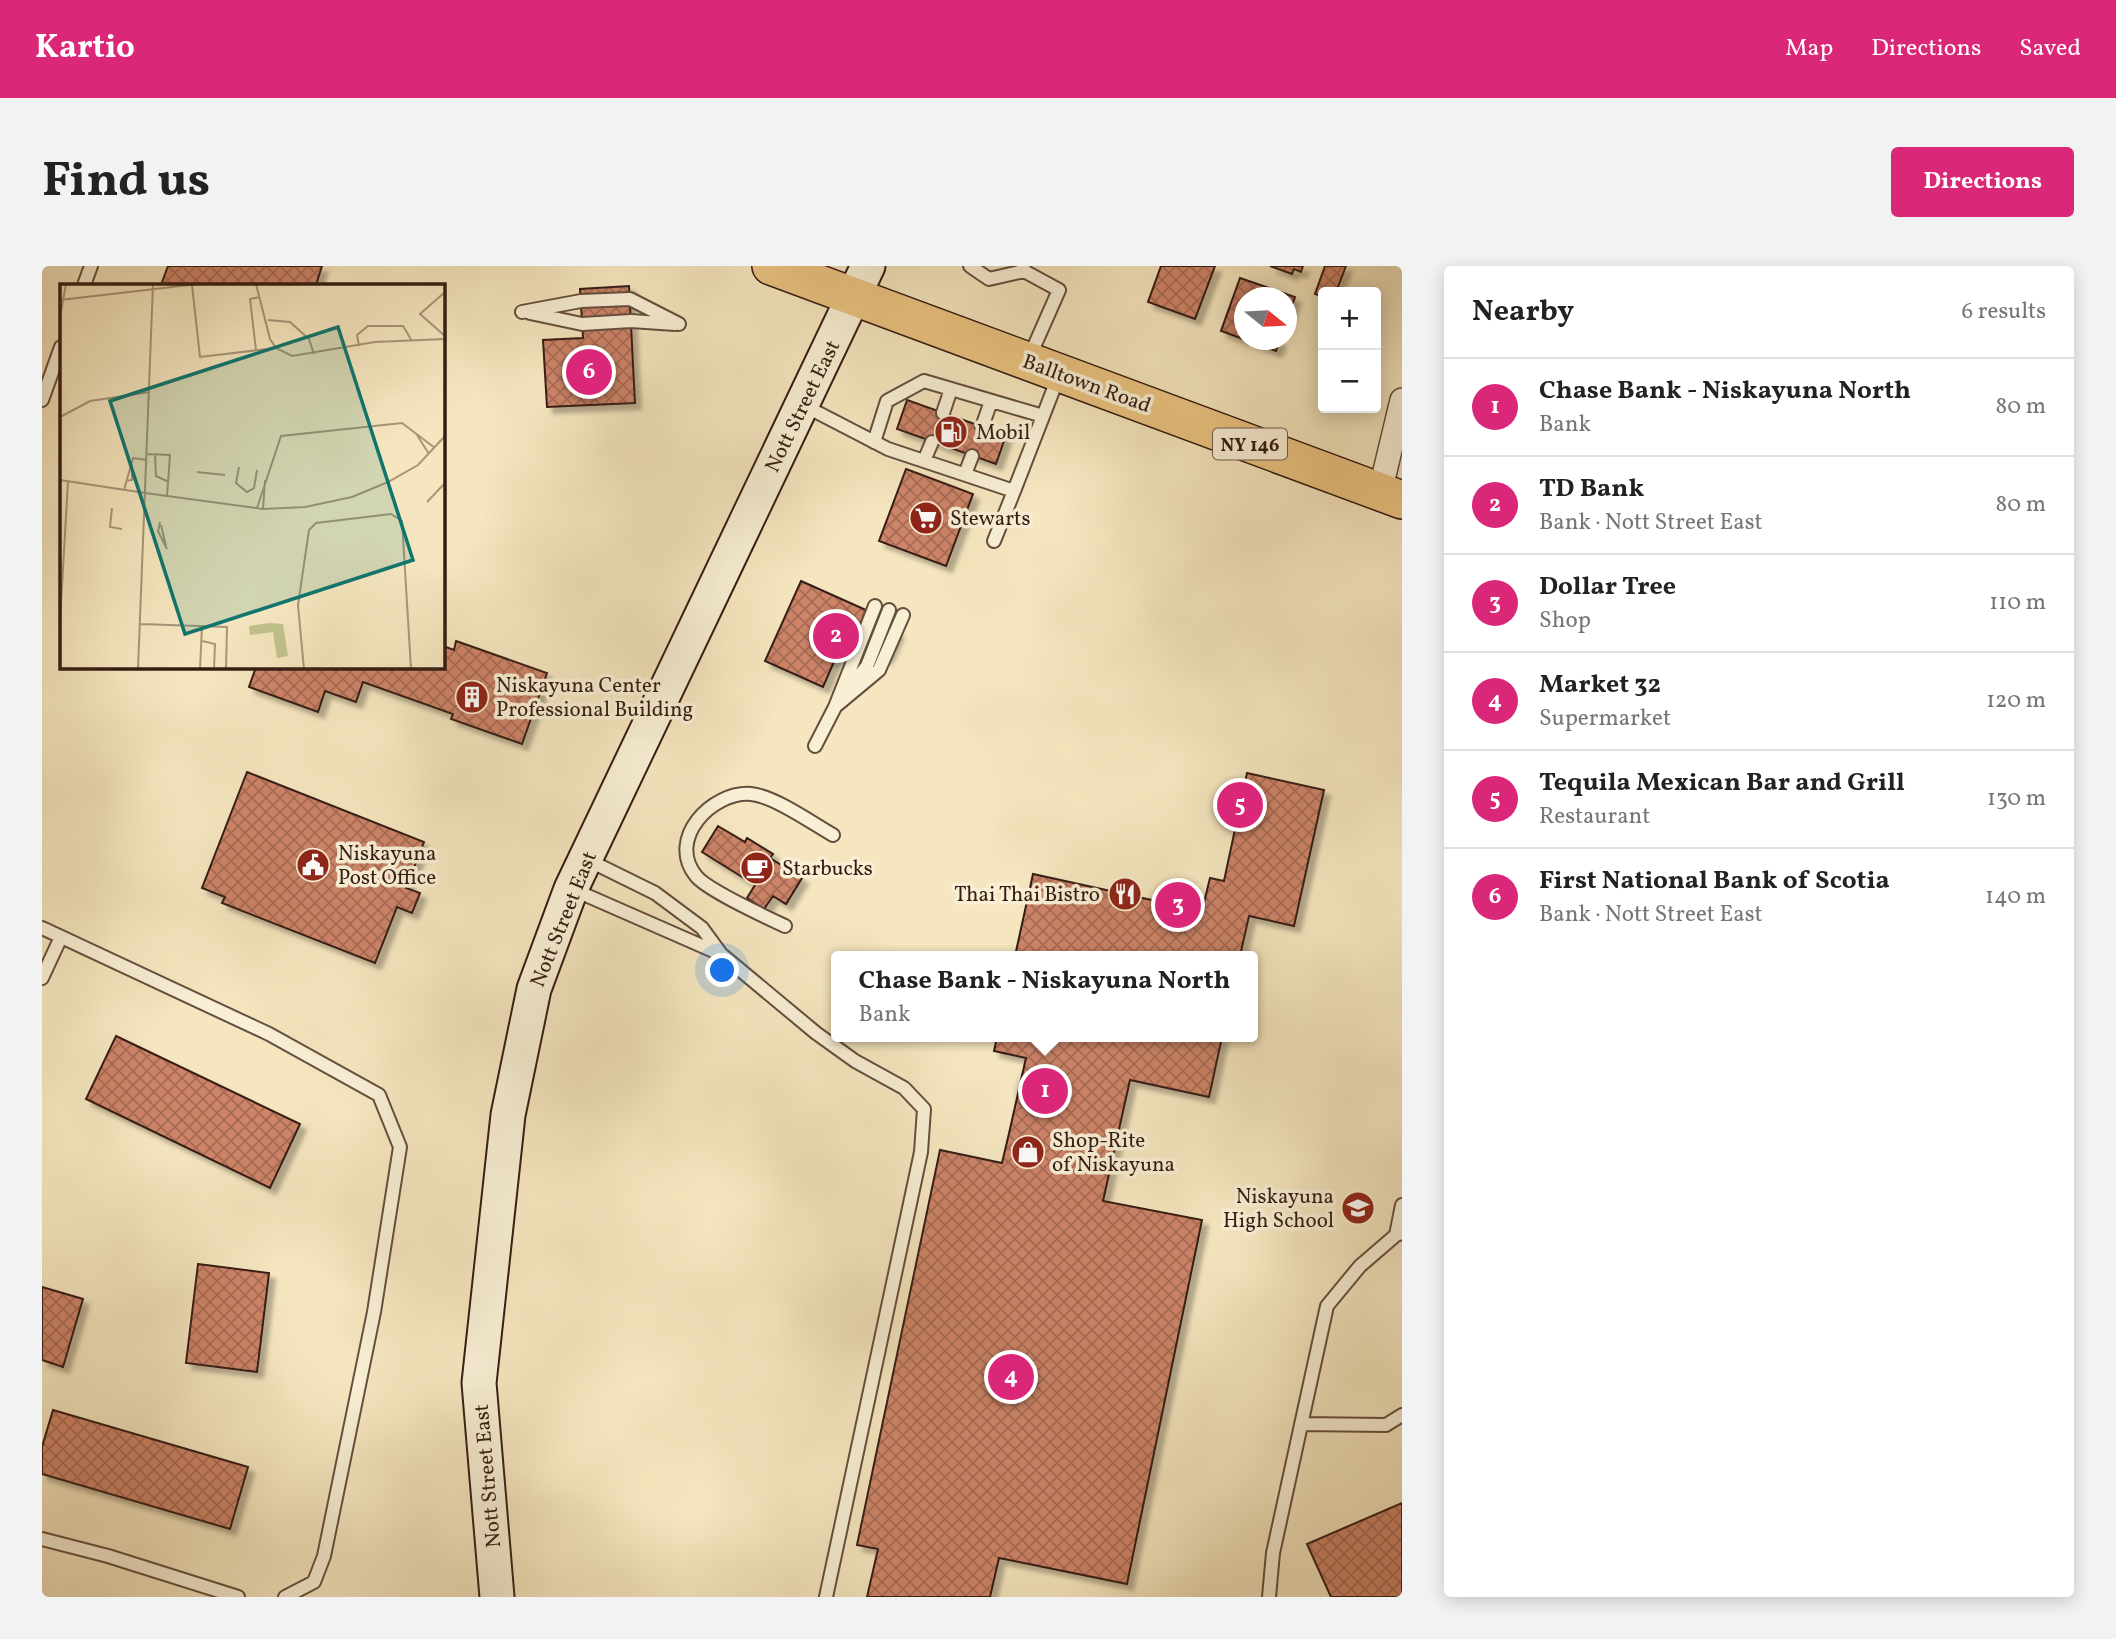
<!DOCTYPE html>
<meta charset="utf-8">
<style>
:root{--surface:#fff;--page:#f2f2f2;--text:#222;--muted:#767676;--line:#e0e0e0;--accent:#db2777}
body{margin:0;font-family:Vollkorn,serif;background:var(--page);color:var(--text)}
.controls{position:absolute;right:21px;top:21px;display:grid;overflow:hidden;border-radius:7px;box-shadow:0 4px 18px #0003}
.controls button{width:63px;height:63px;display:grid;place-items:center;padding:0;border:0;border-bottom:2px solid var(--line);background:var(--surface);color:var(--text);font:35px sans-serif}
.compass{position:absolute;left:1192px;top:21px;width:63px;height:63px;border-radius:50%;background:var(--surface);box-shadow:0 4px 18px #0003;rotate:108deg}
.you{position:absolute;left:681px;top:705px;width:24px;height:24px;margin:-18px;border:5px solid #fff;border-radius:50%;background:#1a73e8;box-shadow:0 0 0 10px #1a73e833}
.badge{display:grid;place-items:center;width:46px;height:46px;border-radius:50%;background:var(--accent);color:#fff;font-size:23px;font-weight:700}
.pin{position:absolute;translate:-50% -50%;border:4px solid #fff;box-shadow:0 2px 7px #0006}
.popup{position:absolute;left:789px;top:685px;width:427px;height:91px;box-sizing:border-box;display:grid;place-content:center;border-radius:7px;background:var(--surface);filter:drop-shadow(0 2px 5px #0005);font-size:23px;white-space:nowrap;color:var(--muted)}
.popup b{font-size:26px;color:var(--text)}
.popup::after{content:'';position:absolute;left:50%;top:100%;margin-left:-14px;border:14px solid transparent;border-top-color:var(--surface)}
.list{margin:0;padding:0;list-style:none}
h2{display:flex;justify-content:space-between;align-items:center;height:91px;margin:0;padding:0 28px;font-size:30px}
h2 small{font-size:23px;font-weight:400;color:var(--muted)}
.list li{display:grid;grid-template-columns:46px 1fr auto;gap:21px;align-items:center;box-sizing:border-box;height:98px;padding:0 28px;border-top:2px solid var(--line)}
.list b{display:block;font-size:26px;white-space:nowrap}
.list p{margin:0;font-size:23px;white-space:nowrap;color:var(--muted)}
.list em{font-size:23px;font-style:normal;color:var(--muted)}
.map{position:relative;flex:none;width:1360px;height:1331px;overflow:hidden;border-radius:7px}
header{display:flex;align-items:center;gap:42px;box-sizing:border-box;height:98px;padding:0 35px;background:var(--accent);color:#fff}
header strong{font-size:33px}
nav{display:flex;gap:38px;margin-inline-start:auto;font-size:24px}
.intro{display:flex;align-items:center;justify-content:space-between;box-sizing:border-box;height:168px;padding:0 42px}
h1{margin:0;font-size:49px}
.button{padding:18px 32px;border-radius:7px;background:var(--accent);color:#fff;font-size:24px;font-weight:700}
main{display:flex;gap:42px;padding:0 42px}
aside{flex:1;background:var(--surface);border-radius:7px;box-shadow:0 4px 18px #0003}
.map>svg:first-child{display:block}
.building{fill:url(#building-cross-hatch);stroke:#351c13;stroke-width:2;filter:url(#shadow)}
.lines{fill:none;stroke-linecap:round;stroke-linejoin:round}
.lane-casing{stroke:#654e3e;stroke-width:16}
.street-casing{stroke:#654e3e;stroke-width:26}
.secondary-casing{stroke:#351c13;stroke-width:37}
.primary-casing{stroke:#351c13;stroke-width:40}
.lane{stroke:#f8efd5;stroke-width:12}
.street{stroke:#f8efd5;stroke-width:23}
.secondary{stroke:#f8efd5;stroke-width:33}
.primary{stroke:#eac380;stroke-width:37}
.labels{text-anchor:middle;stroke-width:7;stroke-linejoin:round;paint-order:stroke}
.shield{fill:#f8efd5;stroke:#705b4d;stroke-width:2}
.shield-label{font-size:19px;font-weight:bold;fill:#351c13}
.street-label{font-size:21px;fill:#351c13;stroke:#f8efd5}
.poi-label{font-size:21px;fill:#351c13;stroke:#f8efd5;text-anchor:start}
.inset-road{fill:none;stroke:#a8957a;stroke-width:2}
.view{fill:#0f766e;fill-opacity:0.15;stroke:#0f766e;stroke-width:3.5}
.inset-edge{fill:none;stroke:#351c13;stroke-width:3.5}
</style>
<header>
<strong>Kartio</strong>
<nav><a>Map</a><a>Directions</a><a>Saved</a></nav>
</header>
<div class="intro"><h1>Find us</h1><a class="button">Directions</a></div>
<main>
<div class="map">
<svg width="1360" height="1331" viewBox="0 0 1360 1331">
<defs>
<pattern id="building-cross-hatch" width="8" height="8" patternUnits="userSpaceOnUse" patternTransform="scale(1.75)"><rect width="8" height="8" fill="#cd8468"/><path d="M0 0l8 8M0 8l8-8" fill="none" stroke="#a76b54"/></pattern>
<filter id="shadow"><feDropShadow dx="6" dy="6" stdDeviation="2" flood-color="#0004"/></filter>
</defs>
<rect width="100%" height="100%" fill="#f5e6bf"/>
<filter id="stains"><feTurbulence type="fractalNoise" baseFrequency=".00286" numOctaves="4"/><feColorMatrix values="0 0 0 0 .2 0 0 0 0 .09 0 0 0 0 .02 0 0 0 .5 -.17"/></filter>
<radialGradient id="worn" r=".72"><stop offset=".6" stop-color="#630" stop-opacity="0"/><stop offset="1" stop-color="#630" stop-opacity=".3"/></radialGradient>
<path class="building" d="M126,0H280L274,19H119Z
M1119,0H1173L1153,53L1106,36Z
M1228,0H1261L1259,6L1252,3L1250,8Z
M1283,0H1304L1294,26H1281V31L1273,28Z
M1198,12L1253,31L1244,56V32H1202V74H1238L1234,85L1179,65Z
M587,20L593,137L505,141L501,74L541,72L538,23Z
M865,134L964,169L954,198L855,163Z
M864,203L931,228L904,300L837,275Z
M759,315L824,344L821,351L856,366L844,392L802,373L781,421L723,395Z
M414,375L505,407L480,478L409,453L411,448L321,416L314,436L283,425L276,446L207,421L214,401H401V380L412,384Z
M205,506L382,576L364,622L378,627L370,647L355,641L333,697L180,637L183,631L160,622Z
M1205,507L1282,524L1252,660L1207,650L1198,690H973L991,608L1160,645L1168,612L1182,615Z
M676,560L703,576L705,572L731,588L728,592L760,612L744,638L731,630L722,643L705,632L713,619L660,586Z
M74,770L258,858L228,922L44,833Z
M955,771H1180L1167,831L1088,814L1061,935L1160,954L1085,1318L957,1292L948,1331H825L836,1283L815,1279L898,884L960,897L968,863L984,792L952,785Z
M156,998L227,1007L215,1106L144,1097Z
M0,1021L41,1033L21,1101L0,1094Z
M11,1144L206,1201L188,1263L0,1208V1181Z
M1360,1237V1331H1289L1265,1278Z"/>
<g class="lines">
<defs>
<path id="lane" d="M928,0L947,13L982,5
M981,0L982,5L1017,24L987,92
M42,19L49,0
M480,46L539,35L588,33L637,58
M488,47L540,58L589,55L633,58
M0,134L19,81
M761,139L846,183L972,225L1017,109
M901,147L909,123
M940,161L949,135
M832,176L845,135L882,115L1001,150
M882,195L890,176
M923,208L930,190
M952,275L972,225
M808,421L825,400L847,344
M795,439L837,404L861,349
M773,480L793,441L833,340
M544,593L613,627L660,662L679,688L774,767L813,795L862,822L882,843L879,886L784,1331
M530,623L676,687
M743,660C724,651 665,624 654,610C624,573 670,525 709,528C732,530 770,557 791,569
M0,662L227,768L337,829L358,881L332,1046L282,1290L272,1316L243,1331
M0,712L19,671
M1354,969L1360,939
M1259,1158L1344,1159L1360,1149
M0,1273L66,1290L196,1331
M1227,1331L1231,1287L1285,1040L1318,1000L1354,969L1360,967"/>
<path id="street" d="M1338,226L1360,134"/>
<path id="secondary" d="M455,1331L437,1117L466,849L492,723L529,623L826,0"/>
<path id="primary" d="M729,0L1360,234"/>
</defs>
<use href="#lane" class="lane-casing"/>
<use href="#street" class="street-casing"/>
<use href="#secondary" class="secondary-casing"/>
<use href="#primary" class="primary-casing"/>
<use href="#lane" class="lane"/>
<use href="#street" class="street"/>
<use href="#secondary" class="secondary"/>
<use href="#primary" class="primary"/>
</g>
<defs>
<symbol id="fuel-disc" viewBox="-11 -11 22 22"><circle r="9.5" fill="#8f2418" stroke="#f8efd5"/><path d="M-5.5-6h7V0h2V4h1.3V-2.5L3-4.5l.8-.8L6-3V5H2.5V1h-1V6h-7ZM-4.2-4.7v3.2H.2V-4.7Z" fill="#fff"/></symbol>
<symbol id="supermarket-disc" viewBox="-11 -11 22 22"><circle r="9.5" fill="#8f2418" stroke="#f8efd5"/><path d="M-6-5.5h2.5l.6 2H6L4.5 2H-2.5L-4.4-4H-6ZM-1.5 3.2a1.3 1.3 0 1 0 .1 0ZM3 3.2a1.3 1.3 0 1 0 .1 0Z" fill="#fff"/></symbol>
<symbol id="building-disc" viewBox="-11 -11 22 22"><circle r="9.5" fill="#8f2418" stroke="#f8efd5"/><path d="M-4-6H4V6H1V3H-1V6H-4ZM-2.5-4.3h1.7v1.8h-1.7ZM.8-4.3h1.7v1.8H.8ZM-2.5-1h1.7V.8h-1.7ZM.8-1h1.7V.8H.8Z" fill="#fff"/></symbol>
<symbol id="civic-disc" viewBox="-11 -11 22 22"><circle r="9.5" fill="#8f2418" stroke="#f8efd5"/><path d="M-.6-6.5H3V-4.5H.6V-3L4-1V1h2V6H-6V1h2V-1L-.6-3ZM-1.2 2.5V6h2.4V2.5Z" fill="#fff"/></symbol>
<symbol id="cafe-disc" viewBox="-11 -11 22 22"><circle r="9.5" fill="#8f2418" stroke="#f8efd5"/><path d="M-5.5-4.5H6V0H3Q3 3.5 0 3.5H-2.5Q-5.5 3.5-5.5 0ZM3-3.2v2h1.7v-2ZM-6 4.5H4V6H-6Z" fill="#fff"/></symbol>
<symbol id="restaurant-disc" viewBox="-11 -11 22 22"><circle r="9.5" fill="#8f2418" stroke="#f8efd5"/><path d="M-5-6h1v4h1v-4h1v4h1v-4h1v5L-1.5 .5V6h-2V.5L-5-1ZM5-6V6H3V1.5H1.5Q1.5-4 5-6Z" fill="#fff"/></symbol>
<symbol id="shop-disc" viewBox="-11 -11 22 22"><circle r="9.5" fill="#8f2418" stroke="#f8efd5"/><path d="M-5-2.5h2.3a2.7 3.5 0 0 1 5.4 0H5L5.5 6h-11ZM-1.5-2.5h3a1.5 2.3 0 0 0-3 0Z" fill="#fff"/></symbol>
<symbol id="school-disc" viewBox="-11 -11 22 22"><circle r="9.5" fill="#8f2418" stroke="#f8efd5"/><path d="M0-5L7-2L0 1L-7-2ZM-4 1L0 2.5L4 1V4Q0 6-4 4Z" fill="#fff"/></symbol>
</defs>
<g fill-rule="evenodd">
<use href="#fuel-disc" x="890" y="147" width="38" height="38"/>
<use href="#supermarket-disc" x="865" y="233" width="38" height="38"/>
<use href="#building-disc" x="411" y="412" width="38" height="38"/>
<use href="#civic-disc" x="252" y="580" width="38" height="38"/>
<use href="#cafe-disc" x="696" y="583" width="38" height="38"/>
<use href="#restaurant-disc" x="1064" y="609" width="38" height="38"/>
<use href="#shop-disc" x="967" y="867" width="38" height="38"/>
<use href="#school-disc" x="1297" y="923" width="38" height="38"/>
</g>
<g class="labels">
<rect class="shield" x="1171" y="162.5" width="74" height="31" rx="5"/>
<g class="shield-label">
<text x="1208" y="185">NY 146</text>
</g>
<g class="street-label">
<text transform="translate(1045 117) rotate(20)" y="7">Balltown Road</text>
<text transform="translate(760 140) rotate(-64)" y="7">Nott Street East</text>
<text transform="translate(521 653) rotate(-68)" y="7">Nott Street East</text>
<text transform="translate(445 1210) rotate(-95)" y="7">Nott Street East</text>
</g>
<g class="poi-label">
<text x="934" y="173">Mobil</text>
<text x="908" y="259">Stewarts</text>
<text x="454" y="426">Niskayuna Center<tspan x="454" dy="24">Professional Building</tspan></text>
<text x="296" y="594">Niskayuna<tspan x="296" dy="24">Post Office</tspan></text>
<text x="740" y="609">Starbucks</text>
<text x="1058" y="635" text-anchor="end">Thai Thai Bistro</text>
<text x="1010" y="881">Shop-Rite<tspan x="1010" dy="24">of Niskayuna</tspan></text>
<text x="1292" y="937" text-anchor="end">Niskayuna<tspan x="1292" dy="24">High School</tspan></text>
</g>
</g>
<g transform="translate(18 18)">
<rect width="385" height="385" fill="#f5e6bf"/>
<path d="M209,339L223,340L228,372L217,374L213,348L190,351L189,342Z" fill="#c1c38e"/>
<path class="inset-road" d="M196,0L210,55L216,64L232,72L315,58L385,55M132,1L140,73L216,64M385,8L360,30L385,52M0,16L138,0M0,33L6,0M208,36L230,38L249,55L254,70M299,62L297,51L308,42H343L352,57M196,66L190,15L200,13M0,133L30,117L90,108M357,151L369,170M87,170L110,171L107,212M95,170L96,192L109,198M179,183L176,199L187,208L194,204L197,186M137,188L165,191M0,196L85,209M66,197L72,196V181M64,206L73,174L87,176M85,209L203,225L245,223L292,213L328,198L358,181L385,152M367,218L385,199M52,224L50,243L62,245M197,224L221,152L342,139L375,164M203,225L205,196M100,238L98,247L107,265M101,241L106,262M0,337L8,197M80,340L167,343L166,385M142,357L155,360L154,385M78,385L93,0M140,385L142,342M244,385L238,321L249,246L256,239L331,230L342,237L351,385"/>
<path class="view" d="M278,43L353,276L125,350L50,117Z"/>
<rect width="385" height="385" class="inset-edge"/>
</g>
<rect width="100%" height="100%" filter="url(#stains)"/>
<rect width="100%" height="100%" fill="url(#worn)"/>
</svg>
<div class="controls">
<button>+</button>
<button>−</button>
</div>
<svg class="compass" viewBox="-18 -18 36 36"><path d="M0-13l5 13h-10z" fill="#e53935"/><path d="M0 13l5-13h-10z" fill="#767676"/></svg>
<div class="you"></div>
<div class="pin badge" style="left:1003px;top:825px">1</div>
<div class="popup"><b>Chase Bank - Niskayuna North</b>Bank</div>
<div class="pin badge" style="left:794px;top:370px">2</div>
<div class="pin badge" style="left:1136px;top:639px">3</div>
<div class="pin badge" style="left:969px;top:1111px">4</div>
<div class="pin badge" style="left:1198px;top:539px">5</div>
<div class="pin badge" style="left:547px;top:106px">6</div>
</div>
<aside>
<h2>Nearby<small>6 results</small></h2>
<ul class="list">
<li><span class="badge">1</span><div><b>Chase Bank - Niskayuna North</b><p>Bank</p></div><em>80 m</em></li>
<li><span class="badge">2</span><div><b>TD Bank</b><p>Bank · Nott Street East</p></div><em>80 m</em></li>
<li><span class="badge">3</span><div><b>Dollar Tree</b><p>Shop</p></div><em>110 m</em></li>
<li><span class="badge">4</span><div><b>Market 32</b><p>Supermarket</p></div><em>120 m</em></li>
<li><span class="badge">5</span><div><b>Tequila Mexican Bar and Grill</b><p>Restaurant</p></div><em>130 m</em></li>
<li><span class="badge">6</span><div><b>First National Bank of Scotia</b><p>Bank · Nott Street East</p></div><em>140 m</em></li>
</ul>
</aside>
</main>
